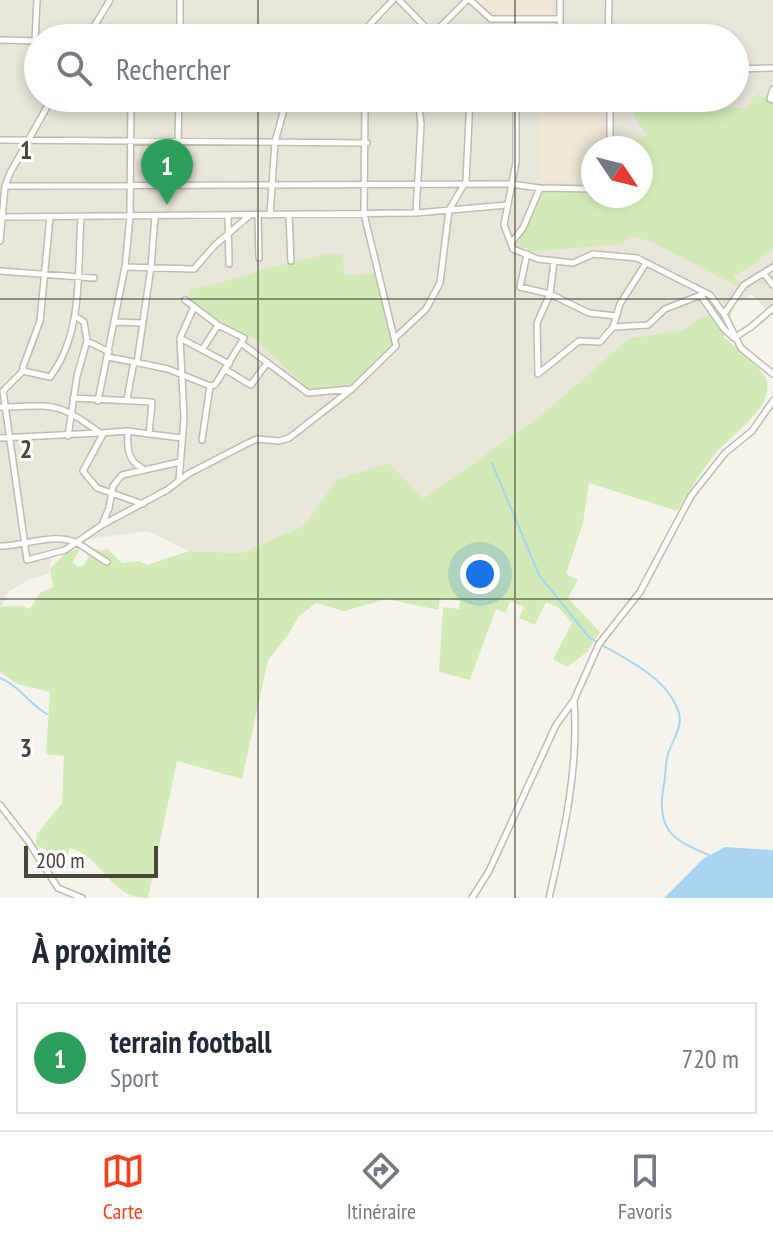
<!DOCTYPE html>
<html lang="fr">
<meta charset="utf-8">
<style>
:root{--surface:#fff;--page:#f2f2f3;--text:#1f2937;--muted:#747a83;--line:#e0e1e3;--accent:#fc3f1d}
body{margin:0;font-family:"PT Sans Narrow",sans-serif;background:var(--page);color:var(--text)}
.compass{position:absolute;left:581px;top:136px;width:72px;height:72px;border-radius:50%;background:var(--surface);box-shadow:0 4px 12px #0003;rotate:125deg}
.scale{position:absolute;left:24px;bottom:20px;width:134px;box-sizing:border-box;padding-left:8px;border:4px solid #4b4439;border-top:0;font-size:22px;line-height:28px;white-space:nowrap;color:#4b4439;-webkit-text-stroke:6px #fff;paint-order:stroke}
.you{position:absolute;left:480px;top:574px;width:28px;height:28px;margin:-20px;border:6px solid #fff;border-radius:50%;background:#1a73e8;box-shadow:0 0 0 12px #1a73e833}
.badge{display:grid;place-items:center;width:52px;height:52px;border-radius:50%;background:var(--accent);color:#fff;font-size:26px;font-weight:700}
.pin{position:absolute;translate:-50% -66px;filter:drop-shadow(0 2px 4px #0008)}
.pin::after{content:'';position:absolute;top:42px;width:28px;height:24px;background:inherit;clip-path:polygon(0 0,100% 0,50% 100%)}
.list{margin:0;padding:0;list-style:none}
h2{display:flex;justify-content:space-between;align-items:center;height:104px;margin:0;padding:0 32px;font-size:34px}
h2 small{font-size:26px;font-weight:400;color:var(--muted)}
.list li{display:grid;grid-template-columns:52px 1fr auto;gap:24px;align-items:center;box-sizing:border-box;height:112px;margin:0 16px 16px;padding:0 16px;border:2px solid var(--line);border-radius:0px}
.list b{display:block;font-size:30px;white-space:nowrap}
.list p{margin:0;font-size:26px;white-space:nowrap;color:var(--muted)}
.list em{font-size:26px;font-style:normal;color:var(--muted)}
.icon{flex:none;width:44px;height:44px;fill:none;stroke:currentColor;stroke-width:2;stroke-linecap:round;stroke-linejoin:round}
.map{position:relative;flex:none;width:773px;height:898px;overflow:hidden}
.search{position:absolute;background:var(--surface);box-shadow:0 4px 12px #0003;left:24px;right:24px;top:24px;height:88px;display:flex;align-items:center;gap:20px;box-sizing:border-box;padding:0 28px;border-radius:44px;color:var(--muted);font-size:30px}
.sheet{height:232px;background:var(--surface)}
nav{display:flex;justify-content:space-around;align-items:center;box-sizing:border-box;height:112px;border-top:2px solid var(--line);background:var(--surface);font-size:22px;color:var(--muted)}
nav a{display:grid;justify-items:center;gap:4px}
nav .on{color:var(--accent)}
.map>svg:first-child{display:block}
.residential{fill:#eae5da;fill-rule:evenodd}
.education{fill:#efe8d6}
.green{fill:#d2eab5}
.water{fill:#a9d4f2}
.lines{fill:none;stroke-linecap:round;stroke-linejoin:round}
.stream{stroke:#a9d4f2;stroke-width:2}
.minor-casing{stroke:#c2bbae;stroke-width:8}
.minor{stroke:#fff;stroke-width:5}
.grid{fill:none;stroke:#4b4439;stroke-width:2;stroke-opacity:0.55}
.grid-label{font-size:26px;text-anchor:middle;font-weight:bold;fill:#4b4439;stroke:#fff;stroke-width:6;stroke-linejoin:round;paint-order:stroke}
</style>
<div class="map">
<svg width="773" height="898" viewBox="0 0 773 898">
<rect width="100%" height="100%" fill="#f6f3ec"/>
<path class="residential" d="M0,0H773V316L751,294L734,305L724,307L717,315L701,317L684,330L631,338L544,413L423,499L336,480L305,525L242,553L189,551L148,531L91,539L51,558L49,574L30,579L8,592L0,611ZM38,38H735V98H38ZM593,148H641V196H593Z"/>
<path class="education" d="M477,0H551V15L494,16Z
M539,98H604V148H593V181H538Z"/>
<path class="green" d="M756,94L773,101V248L749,268L733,276L751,293L652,242L631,236L621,244L528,252L527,247L515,249L542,192L593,194V196H641V148H618V145L647,136L633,113L637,104H704L746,109Z
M328,254H343L344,275L376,274L393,347L355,382L335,388L309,390L254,338L224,325L187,298L190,290C200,286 211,286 222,282C257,271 292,262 328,254Z
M734,305L724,337C735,347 763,368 767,381C773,409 730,436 715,454C701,472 689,492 677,511L589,483L583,523L566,574L578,580L568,598L600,632L587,652L567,667L553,659L572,623L559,608L546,602L535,625L519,618L524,607L510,601L506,613L496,609L470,680L439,672L443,607L459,609L460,601L440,598L438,610L387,599L344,611L316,603L299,616L288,635L268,660L242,779L177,761L148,898C108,898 105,858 70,848L66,860L36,845L37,834L62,803L64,756L46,754L50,692L18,684L0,672V611L1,607C12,606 21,604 30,609L40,593L53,587L50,569L64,554L80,548L73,562L78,567L84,565L88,558L85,545L102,551L106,548L122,563L139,561L147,565L189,551L242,553L305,525L336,480L389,463L423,499L544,413L624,343L631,338L684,330L701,317L716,315L724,307Z"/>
<path class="water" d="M725,847L773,850V898H664L703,859Z"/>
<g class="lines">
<path class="stream" d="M492,463L539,575L589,637L597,642
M602,645C630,661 669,680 679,713C683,727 672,741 668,754C665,763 666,774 664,784C655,830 672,840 711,856
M0,678C21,687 29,704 47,714"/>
<defs>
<path id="minor" d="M399,0L436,38
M470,0L491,19H560
M87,38L110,0
M180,38V0
M357,38L393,0
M429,38L467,0
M560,38V0
M608,38L609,0
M0,40L37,41
M35,41L37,0
M735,69L773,68
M773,89L770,99L773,100
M516,98V162L504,225L513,249L538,259L573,263L593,254L637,258L710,295L724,314L741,348L773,374
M0,140L367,143
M178,140L179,98
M610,148V98
M5,186L511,184L540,188L593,189
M416,213L421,124L418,98
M270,215L275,142L287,98
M289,215L291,261
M228,216L229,264
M258,216L259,258
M0,217L416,213L507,205
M50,217L40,321L23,367V371L50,377C84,332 77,271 81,218
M0,241L5,186L10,173L52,98
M512,242L523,228L540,188
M527,254L520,287L550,294L589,313L616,316
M125,267L194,269L215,245L249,216
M0,271L94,278
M764,274L773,285
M701,296L724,329L734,338L751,327L773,308
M194,307L180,338L229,364
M724,314L744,285L773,267
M116,322L142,323
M613,327L648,325L665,309L706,293
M395,338L426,309L440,283L449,210L466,181L470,98
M87,341L109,352
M241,343L308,393L351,389
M202,350L218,325
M108,357L134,362L127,399
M134,362L168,369L210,386L215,385L244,338L218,325L185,300
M137,363L151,267L155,217
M226,370L251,385L267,363
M23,371L3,391L27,560L65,550L102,525L167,490L188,474L246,444L257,439L279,441L289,438L352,389L396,346L364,214L365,103L360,98
M538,373L537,323L550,294L554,261
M538,374L579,341L600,342L613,327L620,304L646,263
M73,398L152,402L149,434L182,438
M98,401L125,267L130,217L131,98
M0,407C53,406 56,400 100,433L128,431L149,434
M128,431C127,446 127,461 142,468
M103,434L83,471L97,488L143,504
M68,436L77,376L87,341L84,322L75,316
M0,438L99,433
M202,440L210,386
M179,480L184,418L180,338
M102,525L109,508L113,486L122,475L180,462
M0,546C26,546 50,533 75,542C81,544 99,558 107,562
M0,805L28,841L58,888L82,898
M472,898L489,871L556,725L574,700L599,644L640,592L691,496L725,453L752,431L773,401
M549,898C564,834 579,767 574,701"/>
</defs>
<use href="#minor" class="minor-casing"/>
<use href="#minor" class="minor"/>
</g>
<path class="grid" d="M258,0V38M515,0V38M258,98V898M515,98V898M0,299H773M0,599H773"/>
<g class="grid-label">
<text x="26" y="159">1</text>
<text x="26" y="458">2</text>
<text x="26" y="757">3</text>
</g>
</svg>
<svg class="compass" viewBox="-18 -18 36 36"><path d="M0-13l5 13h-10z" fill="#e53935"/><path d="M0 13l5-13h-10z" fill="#747a83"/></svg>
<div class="scale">200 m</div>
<div class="you"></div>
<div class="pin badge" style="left:167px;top:205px;background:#2e9e5b">1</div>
<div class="search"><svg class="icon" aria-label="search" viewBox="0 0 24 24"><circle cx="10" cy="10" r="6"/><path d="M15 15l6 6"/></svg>Rechercher</div>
</div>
<section class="sheet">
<h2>À proximité<small></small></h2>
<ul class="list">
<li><span class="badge" style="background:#2e9e5b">1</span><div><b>terrain football</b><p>Sport</p></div><em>720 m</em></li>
</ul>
</section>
<nav>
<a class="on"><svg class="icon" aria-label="map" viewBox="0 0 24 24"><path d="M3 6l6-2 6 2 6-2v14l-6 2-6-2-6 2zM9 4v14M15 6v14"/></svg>Carte</a>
<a><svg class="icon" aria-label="directions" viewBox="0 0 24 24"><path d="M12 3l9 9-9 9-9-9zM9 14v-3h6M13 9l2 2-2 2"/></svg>Itinéraire</a>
<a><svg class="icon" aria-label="saved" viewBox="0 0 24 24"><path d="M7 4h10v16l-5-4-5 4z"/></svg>Favoris</a>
</nav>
